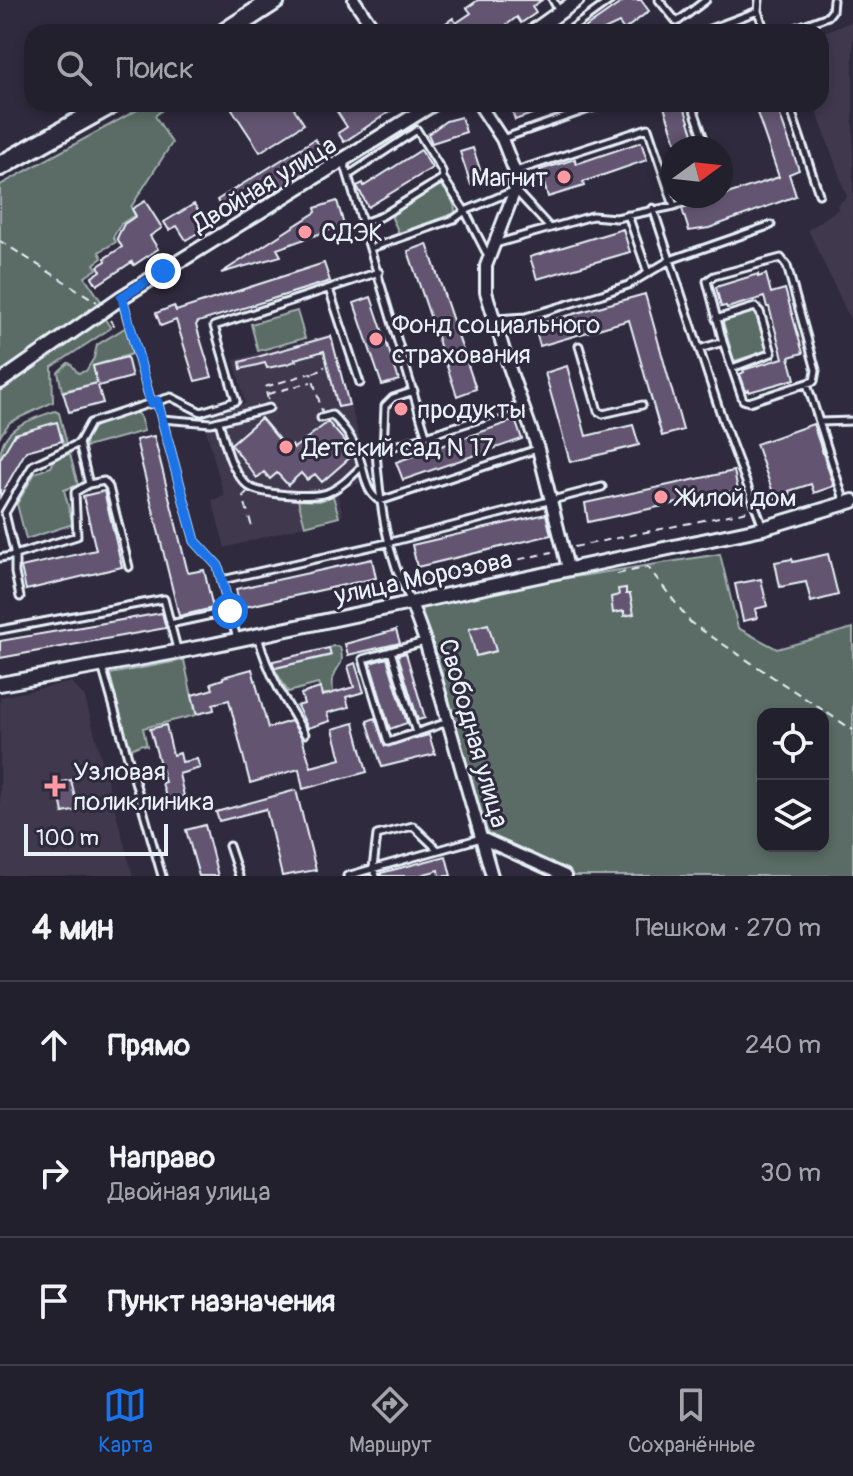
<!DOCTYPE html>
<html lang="ru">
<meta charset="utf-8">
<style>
:root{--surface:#23202e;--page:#2f2d3a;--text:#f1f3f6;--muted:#a3a3aa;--line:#403e4a;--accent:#1a73e8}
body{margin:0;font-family:Pangolin,sans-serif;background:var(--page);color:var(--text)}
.controls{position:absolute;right:24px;bottom:24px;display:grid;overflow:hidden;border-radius:16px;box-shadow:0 4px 12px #0003}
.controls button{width:72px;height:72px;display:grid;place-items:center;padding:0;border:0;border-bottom:2px solid var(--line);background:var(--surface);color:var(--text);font:40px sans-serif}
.compass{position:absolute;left:661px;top:136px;width:72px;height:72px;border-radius:50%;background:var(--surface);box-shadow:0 4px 12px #0003;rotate:75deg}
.scale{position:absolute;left:24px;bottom:20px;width:144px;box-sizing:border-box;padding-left:8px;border:4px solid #e8f1f8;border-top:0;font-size:22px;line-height:28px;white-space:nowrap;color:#e8f1f8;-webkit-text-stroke:6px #2f2a3d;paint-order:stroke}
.stop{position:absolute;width:24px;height:24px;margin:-18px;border:6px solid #1a73e8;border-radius:50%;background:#fff}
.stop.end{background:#1a73e8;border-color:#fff;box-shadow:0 2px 8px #0008}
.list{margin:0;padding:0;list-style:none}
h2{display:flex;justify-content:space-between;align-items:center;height:104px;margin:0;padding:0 32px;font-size:34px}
h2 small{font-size:26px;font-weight:400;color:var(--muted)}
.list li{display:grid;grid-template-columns:52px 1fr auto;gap:24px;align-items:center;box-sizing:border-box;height:128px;padding:0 32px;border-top:2px solid var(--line)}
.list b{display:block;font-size:30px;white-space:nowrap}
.list p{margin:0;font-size:26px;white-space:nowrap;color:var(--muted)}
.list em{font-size:26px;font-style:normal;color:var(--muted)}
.icon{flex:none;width:44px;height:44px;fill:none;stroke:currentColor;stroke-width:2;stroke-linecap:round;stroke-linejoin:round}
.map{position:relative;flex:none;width:853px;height:876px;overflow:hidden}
.search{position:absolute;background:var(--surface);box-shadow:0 4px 12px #0003;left:24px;right:24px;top:24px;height:88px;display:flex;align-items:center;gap:20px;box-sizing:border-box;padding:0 28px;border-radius:24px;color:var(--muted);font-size:30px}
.sheet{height:488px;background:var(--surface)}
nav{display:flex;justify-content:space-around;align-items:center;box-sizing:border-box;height:112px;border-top:2px solid var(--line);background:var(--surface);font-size:22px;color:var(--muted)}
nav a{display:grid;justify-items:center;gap:4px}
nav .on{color:var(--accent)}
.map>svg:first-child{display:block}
.built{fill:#3f374d}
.green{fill:#5a6c65;stroke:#a1aeae;stroke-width:2;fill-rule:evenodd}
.building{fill:#635571;stroke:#e8f1f8;stroke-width:2}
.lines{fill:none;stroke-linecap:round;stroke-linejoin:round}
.service-casing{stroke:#e8f1f8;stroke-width:11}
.minor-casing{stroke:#e8f1f8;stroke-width:16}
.tertiary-casing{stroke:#e8f1f8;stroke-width:18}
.trunk-casing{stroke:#e8f1f8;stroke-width:24}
.path{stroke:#e8f1f8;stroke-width:2;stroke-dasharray:8 6;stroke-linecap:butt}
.service{stroke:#2f2a3d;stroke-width:5}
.minor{stroke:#2f2a3d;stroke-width:10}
.tertiary{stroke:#2f2a3d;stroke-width:12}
.trunk{stroke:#2f2a3d;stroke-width:18}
.route{stroke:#1a73e8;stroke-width:10}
.poi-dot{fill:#ff9aa2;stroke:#2f2a3d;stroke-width:3}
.labels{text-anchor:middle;stroke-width:6;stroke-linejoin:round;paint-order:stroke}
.poi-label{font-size:26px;fill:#e8f1f8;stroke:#2f2a3d;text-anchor:start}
.street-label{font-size:26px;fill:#e8f1f8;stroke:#2f2a3d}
</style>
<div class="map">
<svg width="853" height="876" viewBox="0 0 853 876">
<rect width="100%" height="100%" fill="#2f2a3d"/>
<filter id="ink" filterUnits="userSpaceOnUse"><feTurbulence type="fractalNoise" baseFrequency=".0125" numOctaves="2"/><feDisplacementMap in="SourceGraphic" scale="16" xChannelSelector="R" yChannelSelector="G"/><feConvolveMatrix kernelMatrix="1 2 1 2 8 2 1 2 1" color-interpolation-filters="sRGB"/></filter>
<g filter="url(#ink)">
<path class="built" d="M853,21V318L850,319L808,230L838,209L837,205L847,197L814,104H821V33Z
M331,334L371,480L343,488L338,496L343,515L225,548L212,500L224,496L202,415L245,403L234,360Z
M71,682L85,697L133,876H0V697Z"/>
<path class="green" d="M148,104H169L155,116L172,143L131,207L135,215L121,224L113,237L116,242L99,252L102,258L94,264L97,269L85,277L103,304L0,374V185Z
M439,185C447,188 456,205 455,213L399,233L392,218L393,213Z
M297,311L305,338L258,351L251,324Z
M755,312L767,351L734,361L723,321Z
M104,318L111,328L52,367L53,402L10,422L0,436V388Z
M125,328L127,329L132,354L93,366L97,383L62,391L58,372L68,363L71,364L78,373L86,371L94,358L97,345Z
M55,411L59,413L67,444L64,446L57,423L15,434L0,459C0,427 29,420 55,411Z
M135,412L140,416L144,431L86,447C81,422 117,417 135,412Z
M70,454L78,485L64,490L73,524L26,539L17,504L35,473L51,467L55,459Z
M333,496L339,517L305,526L298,500L320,501Z
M720,554L738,628L777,649L853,628V876H565L481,838L411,603ZM763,714H823V846H763Z
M333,646L340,647C346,669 336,663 333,679C332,684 333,689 333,694H323L318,684L288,692L274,668L330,656L329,648Z
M184,660L196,715L143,728L147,746L142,744L131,749L122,724L110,674Z"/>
<path class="building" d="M478,0H542L532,7L536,13L521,23L517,17L505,26L509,32H433L453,18L456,23L471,13L467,8Z
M625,0H641L649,11L624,30L619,23L600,32H579Z
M239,104H291L304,124L260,152L232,109Z
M338,104H401L344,142L338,133L347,127L334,107Z
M510,104H557V105L515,120Z
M663,104H683L698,148H678Z
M754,104H776L799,170L789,174L796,196L709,228L689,231L682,209L779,177Z
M461,117L466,132L432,143L428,134L446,121Z
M315,139L328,159L240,213L220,205L217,200Z
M641,142L647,160L583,182L584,186L548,197L540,170L575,159L576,164Z
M473,148L484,181L471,185L460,152Z
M421,150L432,168L368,207L357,186L363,183L364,186Z
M145,201L162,228L150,236L158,249L134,265L132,262L97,285L92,277L101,271L98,266L106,261L105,258L122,247L117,238L124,224L136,216L132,209Z
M337,201L344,225L277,249L281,256L221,273L316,212L315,208Z
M194,204L204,219L209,216L214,223L186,240L177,226L169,230L164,222Z
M623,229L630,252L537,279L530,257Z
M427,244L476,389L457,396L408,251Z
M324,263L330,281L198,322L196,325L212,377L195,381L176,320L161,326L156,313L174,306L176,311Z
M758,274V277L766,274L771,293L785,289L803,353L789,357L795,379L749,392V390L746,391L740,374L744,372L743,370L783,358L769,307H767L764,297L727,308L726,306L721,307L716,287Z
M645,294L683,430L662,436L629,320L540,346L534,325Z
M371,297L399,380L382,385L354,303Z
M331,336L349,405L338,407L324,351L295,359L296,361L287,364L267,368L265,363L241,369L240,362Z
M127,357L132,377L98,386L103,403L69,412L63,392L97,383L93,366Z
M567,366L586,436L633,425L639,445L570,462L545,373Z
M261,418L287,449L292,445L294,448L328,422L348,445L353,455L322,482L315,474L307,480L301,473L288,485L277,473L270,479L264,472L257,478L231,444Z
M515,420L522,439L403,480L396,462Z
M57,422L62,441L26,451L0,497V459L15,434Z
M813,424L834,486L814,493L811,484L789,491L791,496L776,501L756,444Z
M154,436L188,573L204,570L213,608L179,616L136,440Z
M734,471L738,490L588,522L585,503Z
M104,491L122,567L26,590L21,567L96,550L83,496Z
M546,514L551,535L417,567L412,545Z
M828,554L838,595L811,602L806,582L780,587L775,562L792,559L793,562Z
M372,559L376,578L240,608L236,589Z
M761,579L767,606L755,609L757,618L743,621L735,584Z
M626,588V594H630L634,614L624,616V611L613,613L611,597L619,595L618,589Z
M162,613L166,628L0,658V641Z
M488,624L496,651L476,656L469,629Z
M396,630L400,643L348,655L345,644Z
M329,648L331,655L275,668L273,664V661Z
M406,653L425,718L418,720L398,655Z
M387,658L407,723L390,729L370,663Z
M355,663L364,692L346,697L349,707L327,713L330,721L308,728L297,706L304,704L301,694L320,688L322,696L354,687L348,666Z
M252,669L268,728L291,721L302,738L311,767L341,759L333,729L354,723L367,772L303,789L299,769L250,783L229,700L213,704L214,710L197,714L192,695L213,689L211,683L223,679V677Z
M375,718L385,746L429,735L435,754L382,767L367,721Z
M166,725L173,755L180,753L182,762L197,759L200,768L179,774L184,796L167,800L162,783L165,782L150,729Z
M71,780L78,810L63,813L57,783Z
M296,790L316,870L282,876L266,809L219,821L216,812Z
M205,825L218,876H199L186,830Z
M446,856L451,876H440L439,870L417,876H381V873Z"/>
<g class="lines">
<defs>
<path id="service" d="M553,0L559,11
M659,0L677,22L706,0
M759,0L758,11L765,32
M567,32L611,0
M702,32L758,11
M785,32L828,16L832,11L833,0
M692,104L707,148
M789,104L819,194
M502,139L603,104
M344,162L426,435
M516,171L648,128L674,206
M349,175L417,130L442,171L443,178L465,211L489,258
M721,189V190
M653,208L724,424L763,527
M628,215L648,273
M363,223L382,216L443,178
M495,244L592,216L616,218L674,206L703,196
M371,248L454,219L465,211L515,190L550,228
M329,289L360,383
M122,298L151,403L171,397L201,412L236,401L214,326L379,272
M494,319L526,317L602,294L628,285L670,260L771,225
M716,319L755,307L760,312L772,353L732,368
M579,346L598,411L603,414L642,405
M699,349L723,342L707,281L714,276L781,258L787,266L816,370L814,381L749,402L743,400L723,342
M807,384L845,503
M157,401L195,541L218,566L237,639
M321,418L332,415C348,431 356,444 362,466
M162,419L211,423L269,408
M219,422C226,445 229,468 247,485C257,495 313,498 327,493C340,488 352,476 362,466C366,480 367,493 380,501L537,449
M819,422L853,421
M383,450L385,406L393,398L414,391
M89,484L104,481L109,487L129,567
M0,558L15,555L5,513L33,465L79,443L90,423L151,403
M222,580L387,543L602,487
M20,597L15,573V555L77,536L75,492L89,484L79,443
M411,602C386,555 380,505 376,452L523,405
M170,624L230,611
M0,630L164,599L177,649
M258,636C267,672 286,703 305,734
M424,642L363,659L388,742L448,722
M391,651L416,733
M102,666L162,876
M229,846L239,876
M347,876L481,838
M376,876L373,868L377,835L413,826L437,849"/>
<path id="minor" d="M354,0L376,32
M479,104L502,139L515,172V190L486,266V292L509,367L538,449L568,568
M411,603L425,641L492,876
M481,838L565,876"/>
<path id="tertiary" d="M532,32L577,0
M0,382L122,297L433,104
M0,684L203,647L763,528L853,501"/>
<path id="trunk" d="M226,32L275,0
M0,166L111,104"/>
</defs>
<use href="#service" class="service-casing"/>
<use href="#minor" class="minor-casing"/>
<use href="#tertiary" class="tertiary-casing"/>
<use href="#trunk" class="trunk-casing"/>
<path class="path" d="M664,32L673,26
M0,241L97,302
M110,320L116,329
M313,373L325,369L324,366
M268,394L311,382
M268,400L265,387L311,373L322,411
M247,492L243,496L252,527
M574,547L748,511
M617,574L648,567L691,623L853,730
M410,584L552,552"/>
<use href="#service" class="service"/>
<use href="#minor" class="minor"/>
<use href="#tertiary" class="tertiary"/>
<use href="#trunk" class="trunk"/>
</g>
</g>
<g class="lines" filter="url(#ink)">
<path class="route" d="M163,271L122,297L151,403L157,401L195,541L218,566L230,611"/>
</g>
<g class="poi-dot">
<circle cx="564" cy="177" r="8"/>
<circle cx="305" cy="232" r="8"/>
<circle cx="376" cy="339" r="8"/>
<circle cx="401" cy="409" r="8"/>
<circle cx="286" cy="447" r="8"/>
<circle cx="661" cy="497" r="8"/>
<path d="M51 774h8v8h8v8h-8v8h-8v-8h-8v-8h8z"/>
</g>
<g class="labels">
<g class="poi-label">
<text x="548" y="186" text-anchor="end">Магнит</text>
<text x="321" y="241">СДЭК</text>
<text x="392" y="333">Фонд социального<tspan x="392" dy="30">страхования</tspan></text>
<text x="417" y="418">продукты</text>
<text x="302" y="456">Детский сад N 17</text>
<text x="677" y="506">Жилой дом</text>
<text x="73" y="780">Узловая<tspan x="73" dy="30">поликлиника</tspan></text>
</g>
<g class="street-label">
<text transform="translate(264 184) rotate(-31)" y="9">Двойная улица</text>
<text transform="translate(423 577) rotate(-12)" y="9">улица Морозова</text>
<text transform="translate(474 733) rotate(74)" y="9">Свободная улица</text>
</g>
</g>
</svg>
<div class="controls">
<button><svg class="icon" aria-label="locate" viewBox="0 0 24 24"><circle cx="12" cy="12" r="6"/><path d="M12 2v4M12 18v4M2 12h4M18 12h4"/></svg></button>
<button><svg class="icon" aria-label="layers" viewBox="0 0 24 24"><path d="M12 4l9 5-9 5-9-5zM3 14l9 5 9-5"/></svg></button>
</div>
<svg class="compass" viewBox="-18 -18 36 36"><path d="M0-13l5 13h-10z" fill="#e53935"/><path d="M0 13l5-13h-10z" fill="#a3a3aa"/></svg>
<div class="scale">100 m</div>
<div class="stop" style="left:230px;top:611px"></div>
<div class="stop end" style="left:163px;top:271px"></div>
<div class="search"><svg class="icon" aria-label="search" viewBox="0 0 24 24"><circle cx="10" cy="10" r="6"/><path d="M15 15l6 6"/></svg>Поиск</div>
</div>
<section class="sheet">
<h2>4 мин<small>Пешком · 270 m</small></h2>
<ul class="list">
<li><svg class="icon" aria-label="ahead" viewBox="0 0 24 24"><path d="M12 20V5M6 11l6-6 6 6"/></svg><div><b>Прямо</b></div><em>240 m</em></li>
<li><svg class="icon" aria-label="right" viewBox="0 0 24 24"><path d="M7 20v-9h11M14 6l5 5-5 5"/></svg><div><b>Направо</b><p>Двойная улица</p></div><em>30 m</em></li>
<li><svg class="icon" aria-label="arrive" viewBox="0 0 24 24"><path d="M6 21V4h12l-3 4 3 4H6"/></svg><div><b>Пункт назначения</b></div></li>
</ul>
</section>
<nav>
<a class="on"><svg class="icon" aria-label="map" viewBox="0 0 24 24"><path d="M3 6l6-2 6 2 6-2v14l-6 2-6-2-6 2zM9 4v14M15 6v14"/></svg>Карта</a>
<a><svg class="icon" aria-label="directions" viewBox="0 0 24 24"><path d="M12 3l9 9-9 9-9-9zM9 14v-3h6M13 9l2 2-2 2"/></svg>Маршрут</a>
<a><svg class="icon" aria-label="saved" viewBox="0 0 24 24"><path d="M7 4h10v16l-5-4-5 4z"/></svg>Сохранённые</a>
</nav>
